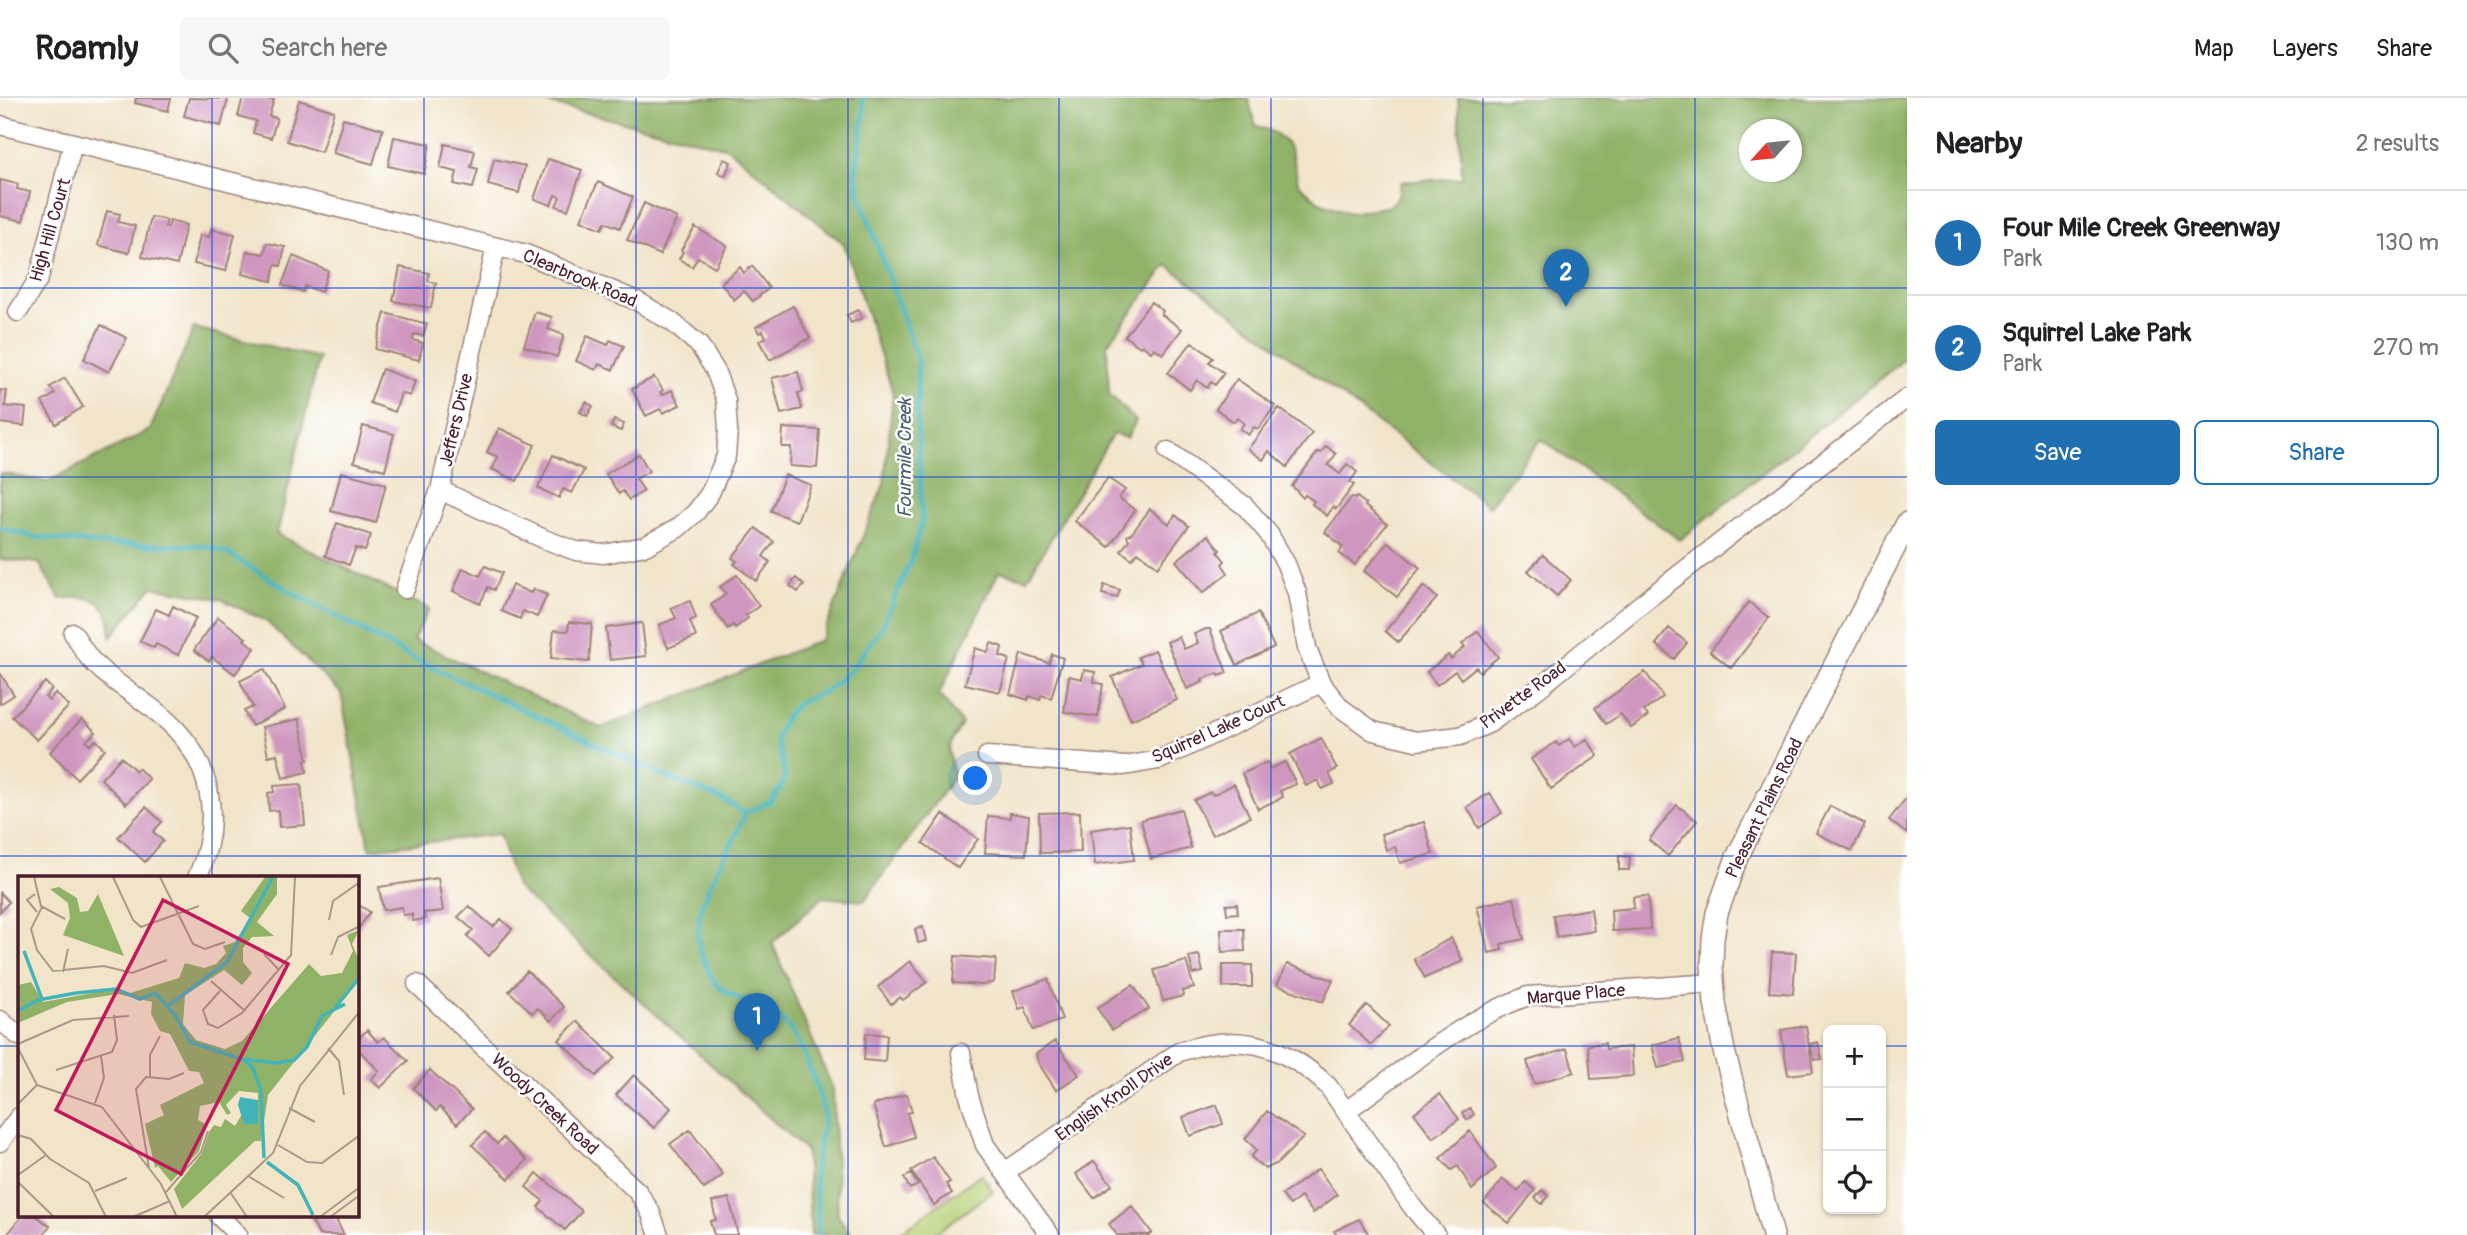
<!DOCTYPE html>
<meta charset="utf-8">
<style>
:root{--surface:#fff;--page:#f6f6f6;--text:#202124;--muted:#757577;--line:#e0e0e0;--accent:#1f6fb2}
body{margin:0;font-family:Pangolin,sans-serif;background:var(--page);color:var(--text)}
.controls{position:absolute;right:21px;bottom:21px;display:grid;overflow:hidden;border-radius:10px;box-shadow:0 2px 5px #0004}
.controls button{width:63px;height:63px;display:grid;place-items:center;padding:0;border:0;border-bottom:2px solid var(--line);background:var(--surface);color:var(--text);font:35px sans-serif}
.compass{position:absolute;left:1739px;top:21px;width:63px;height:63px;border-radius:50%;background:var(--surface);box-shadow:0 2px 5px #0004;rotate:243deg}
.you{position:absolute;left:976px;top:681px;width:24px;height:24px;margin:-18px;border:5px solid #fff;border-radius:50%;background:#1a73e8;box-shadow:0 0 0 10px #1a73e833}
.badge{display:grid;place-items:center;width:46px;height:46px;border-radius:50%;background:var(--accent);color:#fff;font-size:23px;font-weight:700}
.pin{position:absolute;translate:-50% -58px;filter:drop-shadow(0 2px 4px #0008)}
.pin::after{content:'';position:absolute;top:37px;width:24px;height:21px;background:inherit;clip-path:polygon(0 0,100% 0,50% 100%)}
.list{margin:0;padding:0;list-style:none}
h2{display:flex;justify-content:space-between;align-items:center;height:91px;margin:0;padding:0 28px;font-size:30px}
h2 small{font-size:23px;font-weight:400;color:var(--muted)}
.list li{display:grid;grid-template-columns:46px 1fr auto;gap:21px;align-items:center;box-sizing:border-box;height:105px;padding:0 28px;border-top:2px solid var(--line)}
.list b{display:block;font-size:26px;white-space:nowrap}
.list p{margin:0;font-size:23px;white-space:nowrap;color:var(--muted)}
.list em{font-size:23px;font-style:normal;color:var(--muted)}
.actions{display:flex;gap:14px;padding:21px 28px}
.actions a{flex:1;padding:16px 0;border:2px solid var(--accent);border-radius:10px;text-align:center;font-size:24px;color:var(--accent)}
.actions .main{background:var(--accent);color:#fff}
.icon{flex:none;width:38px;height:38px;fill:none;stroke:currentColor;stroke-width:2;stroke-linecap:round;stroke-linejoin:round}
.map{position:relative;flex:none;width:1907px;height:1137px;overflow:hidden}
header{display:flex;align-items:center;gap:42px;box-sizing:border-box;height:98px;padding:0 35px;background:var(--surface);border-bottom:2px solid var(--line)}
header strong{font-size:33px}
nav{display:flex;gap:38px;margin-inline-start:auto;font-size:24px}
.search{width:490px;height:63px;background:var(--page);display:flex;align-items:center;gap:18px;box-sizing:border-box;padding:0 24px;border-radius:10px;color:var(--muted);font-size:26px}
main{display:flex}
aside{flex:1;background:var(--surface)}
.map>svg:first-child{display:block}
.green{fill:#b6d076;stroke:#807850;stroke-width:2}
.forest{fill:#90b267;stroke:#6d6849;stroke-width:2;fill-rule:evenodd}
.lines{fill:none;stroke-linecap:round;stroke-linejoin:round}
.stream{stroke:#43b3ba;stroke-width:5}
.building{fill:#cf96bf}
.minor-casing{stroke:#9e827a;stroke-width:21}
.tertiary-casing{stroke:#9e827a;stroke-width:24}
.minor{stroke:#fff;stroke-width:18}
.tertiary{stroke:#fff;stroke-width:21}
.grid{fill:none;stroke:#1d4ed8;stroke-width:2;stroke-opacity:0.55}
.labels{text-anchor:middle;stroke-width:5;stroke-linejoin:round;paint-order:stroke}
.street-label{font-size:18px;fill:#4a1f2b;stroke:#fff}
.water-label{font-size:19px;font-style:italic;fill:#47626b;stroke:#fff}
.inset-river{fill:none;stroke:#43b3ba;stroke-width:3.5}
.inset-road{fill:none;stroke:#ae958a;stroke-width:2}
.view{fill:#c2185b;fill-opacity:0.15;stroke:#c2185b;stroke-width:3.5}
.inset-edge{fill:none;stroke:#4a1f2b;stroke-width:3.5}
</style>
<header>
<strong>Roamly</strong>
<div class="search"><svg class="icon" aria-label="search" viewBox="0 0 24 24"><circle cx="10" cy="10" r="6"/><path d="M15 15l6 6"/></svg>Search here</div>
<nav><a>Map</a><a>Layers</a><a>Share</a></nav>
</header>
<main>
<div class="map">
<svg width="1907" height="1137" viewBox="0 0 1907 1137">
<rect width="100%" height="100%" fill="#fff"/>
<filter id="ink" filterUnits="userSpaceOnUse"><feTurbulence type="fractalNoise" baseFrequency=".0143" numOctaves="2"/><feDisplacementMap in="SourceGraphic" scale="14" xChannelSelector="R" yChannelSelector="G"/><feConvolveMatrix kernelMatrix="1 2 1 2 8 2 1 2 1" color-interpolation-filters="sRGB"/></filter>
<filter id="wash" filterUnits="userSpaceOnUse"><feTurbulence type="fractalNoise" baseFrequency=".00686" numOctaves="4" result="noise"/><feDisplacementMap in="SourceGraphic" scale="28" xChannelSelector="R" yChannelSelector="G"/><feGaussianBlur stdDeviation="1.57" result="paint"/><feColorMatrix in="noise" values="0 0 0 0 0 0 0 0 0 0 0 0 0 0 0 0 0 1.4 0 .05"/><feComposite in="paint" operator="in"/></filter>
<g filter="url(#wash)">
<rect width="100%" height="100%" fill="#f1e4c9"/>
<path class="green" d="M981,1076L993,1093L933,1137H897Z"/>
<path class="forest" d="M526,0H1248L1256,28C1291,37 1292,53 1298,85L1319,104L1350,115L1390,108L1398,98L1401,84L1462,80L1458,0H1907V259L1680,442L1541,341L1489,408L1167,167L1107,247L1109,296L1136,323L1127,340L1113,336L1027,481L999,473L939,596L962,626C948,648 945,652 955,677L864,803L823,799L772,845L833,991L838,1118L852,1137H811L806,1053L516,789L499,736L370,751L341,595L266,523L221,501L152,489L111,539C110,532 110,522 107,515C99,496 76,498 60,501L39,465L0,461V375L47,384L150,332L194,230L319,260L277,436L429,511L413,542L601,630L821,542L884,386L893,295L844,146L728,50ZM1750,32H1792V74H1750Z"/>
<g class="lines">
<path class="stream" d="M0,430L34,439L99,446L207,448L227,455L293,495L417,562L662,677L722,701L745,715
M818,1137C819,1115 815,1095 815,1073C816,1055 822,1038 824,1020C825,1005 804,954 796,940C777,906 747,910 722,891C713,885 709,874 705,864C701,856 698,848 698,839C696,793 731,757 745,715L770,704L782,688L785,676L776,641L784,621L797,606L827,592L850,573L882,529L911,462L922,423L917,316L918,262L859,95L856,74L864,15L862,0"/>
</g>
<g id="blocks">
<path class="building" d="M136,0H171L168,13L135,5Z
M189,0L228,1L221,28L184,18Z
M243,0L274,2L269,18L277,20L271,40L253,35L256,23L238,18Z
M299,2L334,13L321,54L287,43Z
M343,20L383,31L373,66L333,55Z
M394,39L430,46L424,76L388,68Z
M445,46L475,53L471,69L478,71L473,90L454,86L457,74L440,70Z
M494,61L525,68L519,95L488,87Z
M548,61L582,72L568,112L556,108L560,99L555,97L551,107L534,101Z
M724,61L731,64L725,78L718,74Z
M0,82L18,86L17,91L30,94L23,123L0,118Z
M598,84L633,99L620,130L605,124L602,131L581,122Z
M644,105L677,120L660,157L627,142Z
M107,113L120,116L118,124L135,128L129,155L98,147Z
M151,119L167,122L165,129L168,130L170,123L186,127L177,167L142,159Z
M695,129L727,148L715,169L698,159L692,169L679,161L683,154L681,152Z
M211,131L235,136L226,173L194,166L200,137L209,139Z
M267,145L285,149L281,168L275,167L272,183L242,176L247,153L264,156Z
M293,158L328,173L321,194L305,188L303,194L282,187Z
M752,168L769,190L753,203L744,193L734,202L721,185L740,169L744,175Z
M400,169L429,175L428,183L436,185L431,210L393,203Z
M1151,204L1163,213L1161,216L1182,231L1163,256L1154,250L1151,254L1142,247L1140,249L1125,238Z
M793,208L810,240L770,262L759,243L766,239L763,233L759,235L756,229Z
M858,212L862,220L851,225L847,217Z
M535,214L552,219L548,231L564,237L557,259L524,248Z
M385,215L427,226L423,238L414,236L413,242L423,245L419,262L375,251Z
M101,227L127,240L109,274L84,261Z
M587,238L608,247L610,242L624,248L613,272L599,266L596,272L576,263Z
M1192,244L1213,260L1209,264L1224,275L1215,287L1211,284L1207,290L1197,282L1190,292L1168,275Z
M382,271L415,283L410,298L401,295L395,314L370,305Z
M798,274L803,294L798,295L802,311L781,316L772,280Z
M654,279L663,292L660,294L662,297L672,292L680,307L663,315L660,311L646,318L632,291Z
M65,280L83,309L56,326L42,304L55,296L50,289Z
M1237,281L1275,308L1258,331L1254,329L1248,337L1240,331L1244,325L1237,320L1234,324L1216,311Z
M0,292L7,293L5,308L26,310L24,328L0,325Z
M586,304L593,308L587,318L580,314Z
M1279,310L1312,335L1287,369L1269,353L1263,362L1248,351Z
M614,322L624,326L621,333L611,329Z
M363,328L394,336L385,372L354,364Z
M499,330L535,347L517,383L492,371L498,359L487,354Z
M783,330L820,332L817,370L790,368L791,349H782Z
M1326,348L1336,356L1328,367L1340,376L1347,366L1357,374L1350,384L1354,387L1336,411L1333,409L1327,418L1312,406L1314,403L1305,397L1303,400L1292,388L1318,354L1321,355Z
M639,356L649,373L636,381L644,393L629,402L623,393L619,396L606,376Z
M553,357L584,372L572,395L563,391L559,400L538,390Z
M341,374L386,386L376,425L331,413Z
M785,377L811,387L797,423L771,413Z
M1108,380L1125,392L1119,400L1135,412L1109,449L1075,423Z
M1352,399L1355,401L1357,399L1366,406L1365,408L1387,426L1355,467L1339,455L1343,449L1325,434Z
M1150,411L1169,426L1175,417L1189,428L1158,469L1138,454L1132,461L1121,453L1129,442L1127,438L1132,435Z
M337,425L371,437L365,453L356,450L349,467L325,458Z
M756,430L774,444L763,458L770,464L756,483L734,466L737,463L732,460Z
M1208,437L1220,452L1218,454L1225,463L1222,466L1228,475L1203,495L1176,463Z
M1388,444L1420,470L1397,499L1364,473Z
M1543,457L1571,482L1557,498L1528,473Z
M485,468L502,475L494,492L488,489L480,506L453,493L463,470L480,478Z
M737,477L759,508L746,517L748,520L735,530L733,527L728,531L711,507L726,496L720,489Z
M796,480L804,487L798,494L790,488Z
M512,487L531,495L533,491L547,497L537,519L523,513L520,521L501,513Z
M1104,487L1120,492L1117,500L1102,496Z
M1424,488L1437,500L1398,544L1385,533Z
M690,503L696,520L690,523L696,539L668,550L659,527L676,520L671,510Z
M1749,504L1769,520L1731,570L1710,553Z
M173,508L196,520L178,557L156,546L154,550L140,543L156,511L169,517Z
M1258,515L1274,549L1237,567L1221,533Z
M218,519L246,540L244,542L255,550L235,576L212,559L209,563L194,552Z
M569,524L592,526L589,564L551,560L554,532L568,533Z
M642,525L646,558L610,562L606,530Z
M1669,530L1687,545L1674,561L1656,546Z
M1206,531H1210L1227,575L1219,578L1218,575L1202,581L1203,584L1187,591L1167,544L1179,539L1184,551L1198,545L1194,536Z
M1478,533L1498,559L1480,574L1476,569L1461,581L1455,573L1437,587L1427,574L1448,557L1451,561L1465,549L1462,546Z
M991,545L1002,549L1000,558L1009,561L1000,594L965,586L975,550L988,554Z
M1155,552L1177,602L1131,622L1112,579L1142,566L1138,559Z
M1021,556L1049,565L1052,556L1063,560L1051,600L1041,597L1040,602L1029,598L1028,602L1010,596Z
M264,571L285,611L252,628L244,613L253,609L240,583Z
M1084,572L1095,574L1094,584L1103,586L1098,619L1064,614L1069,578L1082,581Z
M1645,574L1663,599L1644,613L1648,618L1631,630L1621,616L1606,626L1595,610Z
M0,575L14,597L0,606Z
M45,584L52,591L45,599L49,603L55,595L69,608L37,642L12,619Z
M82,621L96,634L86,643L90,647L96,642L105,651L77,681L50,654Z
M299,621L308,662H305L307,674L283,680L277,656L268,658L262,629Z
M1321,640L1337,671L1329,675L1334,686L1322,691L1318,682L1306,688L1290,656Z
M1569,641L1575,649L1587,641L1598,658L1551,691L1531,661L1556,644L1559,648Z
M121,659L136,673L138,670L149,681L126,706L101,681Z
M1267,664L1270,671L1285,664L1296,686L1280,693L1283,699L1258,711L1242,676Z
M301,686L305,727L279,729L278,712L269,713L268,695L274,694V688Z
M1234,686L1250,719L1212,737L1194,702L1211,694L1213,697Z
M1490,695L1502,715L1479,730L1467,709Z
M1907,699V736L1889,722Z
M1677,707L1697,723L1668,758L1649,742Z
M1830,708L1865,726L1852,753L1816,735Z
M146,709L162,724L153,734L163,743L145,764L118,739Z
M1181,711L1191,750L1151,761L1141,722Z
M1080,714L1081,754L1040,755L1039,715Z
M1010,715L1029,718L1026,757L985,755L988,718L1010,720Z
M943,716L978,741L958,770L923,745Z
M1424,724L1433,756L1400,765L1395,749L1386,752L1381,736Z
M1130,726L1134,762L1095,767L1091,732Z
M1619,758L1630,759L1629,772H1619Z
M438,780L443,813L424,815L425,821L412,823V816L403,817L402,809L383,812L379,789Z
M0,795L9,804L0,814Z
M1648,798L1650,831L1612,833L1611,812L1634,810L1633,799Z
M1514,800L1524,841L1501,846L1502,852L1489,855L1477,808Z
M357,806L370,814L357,833Z
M1237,806L1238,815L1227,816L1226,807Z
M469,808L493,829L501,821L512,831L489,858L467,838L473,832L458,819Z
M1591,811L1594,833L1557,839L1553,817Z
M923,829L926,843L918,845L915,831Z
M1221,831H1244L1245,853L1222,854Z
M1451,840L1463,863L1425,880L1414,861Z
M1772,854L1796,855L1793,896L1769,894Z
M1199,857L1203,874L1193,876L1189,859Z
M955,858L996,861L994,884L983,887L953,885Z
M910,863L927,884L903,902L900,899L891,906L878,889Z
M1186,863L1194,890L1182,893L1183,898L1163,903L1154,872Z
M1287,866L1333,882L1323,904L1277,887Z
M1223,867H1252V889H1223Z
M527,873L564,909L551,923L538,910L532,915L509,893Z
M1048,881L1062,922L1033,932L1025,909L1019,911L1013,893Z
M1133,887L1149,911L1112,932L1097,910Z
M1367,907L1389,928L1371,947L1349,927Z
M577,923L615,960L596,978L559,942Z
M1806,928L1813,974L1788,977L1781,932Z
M367,932L378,944L384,939L408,963L380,990L371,981L379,973L357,950V942Z
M866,935L887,937L885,964L864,962Z
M1679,940L1685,964L1658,970L1652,947Z
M1055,943L1079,977L1056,992L1039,966L1036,956Z
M1818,944L1822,961L1814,962L1810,946Z
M1605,945L1606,951L1631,949L1633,978L1591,981L1588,947Z
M1567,951L1574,974L1534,986L1527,963Z
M430,972L472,1011L457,1026L440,1009L436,1013L413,990Z
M634,977L671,1010L654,1030L616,997Z
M907,996L912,1014L907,1015L914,1039L886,1049L873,1007Z
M1440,996L1459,1021L1433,1040L1414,1015Z
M1217,1007L1223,1026L1190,1038L1183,1019Z
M1470,1010L1474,1016L1467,1022L1462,1015Z
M1267,1013L1304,1039L1278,1065L1265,1071L1251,1059L1257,1052L1245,1041Z
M690,1032L723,1077L704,1091L670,1046Z
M1470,1033L1496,1070L1472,1092L1458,1068L1451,1072L1440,1060Z
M485,1034L497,1046L503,1040L527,1062L509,1081L472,1047Z
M933,1059L950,1084L946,1086L952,1095L934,1107L911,1073Z
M1094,1063L1112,1087L1094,1100L1076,1076Z
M1318,1071L1337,1097L1313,1115L1301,1099L1290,1107L1282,1097Z
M537,1075L582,1113L565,1132L538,1109L543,1103L526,1089Z
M911,1076L918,1087L910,1091L904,1080Z
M1503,1081L1518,1093L1525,1084L1535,1092L1509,1125L1484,1105Z
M1542,1092L1549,1098L1542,1106L1535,1100Z
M729,1100L738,1137H714L710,1123L716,1122L712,1104Z
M1132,1108L1152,1135L1149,1137H1117L1109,1126Z
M22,1118H36L50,1128L43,1137H7Z
M309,1118H334L344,1137H319Z
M1359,1121L1369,1137H1337L1334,1133Z"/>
</g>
</g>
<g filter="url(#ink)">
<use href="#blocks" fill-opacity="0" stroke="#9e827a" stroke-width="2"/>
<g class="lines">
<defs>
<path id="minor" d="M0,27L526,156L637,203L672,224L699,247L715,272L726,302L728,332L726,358L710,395L696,414L678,430L645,448L604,456L576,453L544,441L440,392
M18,214L39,180L73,45
M1168,353L1245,408L1269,436L1286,466L1297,495L1307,550L1321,585L1341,610L1373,633L1416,643L1460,638L1490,625L1539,590L1641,506L1907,300
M405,491L440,392L496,149
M73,535C79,544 84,554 91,562C112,585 140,599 163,619C213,662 223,721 197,780
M987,658L1124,668L1159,662L1321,585
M417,886L638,1094L650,1113L659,1137
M0,922L19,938
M961,955L969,998L985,1047L1050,1137
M1346,1013C1404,972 1461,922 1528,898L1714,885
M0,1044L19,1019
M1005,1074L1179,954C1238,933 1283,946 1328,988L1414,1111L1436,1137
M219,1118L238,1137"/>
<path id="tertiary" d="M1773,1137L1724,953L1715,905L1712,868L1713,841L1717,815L1737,759L1907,425"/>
</defs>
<use href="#minor" class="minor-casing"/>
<use href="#tertiary" class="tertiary-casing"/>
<use href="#minor" class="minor"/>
<use href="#tertiary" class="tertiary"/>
</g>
</g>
<path class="grid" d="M212,0V780M424,0V1137M636,0V1137M848,0V1137M1059,0V1137M1271,0V1137M1483,0V1137M1695,0V1137M0,190H1907M0,379H1907M0,568H1907M0,758H1907M0,948H19M357,948H1828M1881,948H1907M212,1118V1137"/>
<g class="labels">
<g class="street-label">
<text transform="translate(50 132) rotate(-74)" y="6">High Hill Court</text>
<text transform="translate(580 180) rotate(23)" y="6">Clearbrook Road</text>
<text transform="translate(456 322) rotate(-77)" y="6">Jeffers Drive</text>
<text transform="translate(1523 597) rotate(-36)" y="6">Privette Road</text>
<text transform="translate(1218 631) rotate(-24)" y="6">Squirrel Lake Court</text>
<text transform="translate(1764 710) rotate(-64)" y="6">Pleasant Plains Road</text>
<text transform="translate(1576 896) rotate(-5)" y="6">Marque Place</text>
<text transform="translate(1114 999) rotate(-35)" y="6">English Knoll Drive</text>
<text transform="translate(545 1006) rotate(43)" y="6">Woody Creek Road</text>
</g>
<g class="water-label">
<text transform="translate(904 360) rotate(-90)" y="7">Fourmile Creek</text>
</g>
</g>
<g transform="translate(18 778)">
<rect width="341" height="341" fill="#f1e4c9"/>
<path d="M247,1H259V18L239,46L256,60L234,61L225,72V86L234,97L224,109L206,94L167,119L165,148L178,164L207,173L224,165L291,88L303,100L324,97L335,75L329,59L341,54L334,68L341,84V104L250,219L243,265H237L164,333L156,313L184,277L191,256L196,249L203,251L207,243L217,250L224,238L226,248H240V217L221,215L208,229L213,237L209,239L201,226L182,230L180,244L189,249L181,275L153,306L140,290L137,292L127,248L146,239L142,229L186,207L181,196L171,195L152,158L142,155L133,138L134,126L100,118L49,126L0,147V109L13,106L25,126L97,113L109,118L161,102L167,87L186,92L198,88L208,77L205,70L217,66L232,42L223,35ZM41,11L59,22L62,36L70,35L80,18L106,80L45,59L52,42L50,27L32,13Z" fill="#90b267"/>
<path d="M222,221L240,224V248H226L220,229Z" fill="#43b3ba"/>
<path class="inset-river" d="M6,75L24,123M150,130L209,86L255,1M317,132L342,101M0,135L20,124L58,117L98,113L122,123L137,117L158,140L172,166L223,183L259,187L276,184L289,171L304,140L327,128M226,184L235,192L243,215L246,282M249,286L280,309L295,339"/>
<path class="inset-road" d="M16,1L23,30L47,43M95,1L115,44L123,51L181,30M142,1L175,68L187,73L207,66M17,18L9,24L19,36M24,31L13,53L19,74L35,95L86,90L114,97L149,84M311,44L315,25L342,6M246,78L261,94M313,79L320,61L342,50M45,96L50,73M193,105L226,134M202,115L185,134L190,148L200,152L224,137L273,79L277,1M0,168L55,144L111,140M0,172L19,209M310,172L321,185L326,219M38,194L94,176L99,164L96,139M132,201V179L142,160M19,209L84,231L143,308L159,341M77,227L86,202L83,180M0,228L19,209M271,232L297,246M0,259L13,263L32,283L71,307L88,341M260,269L289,286L304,287L342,259M131,292L118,213L128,201L151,203L166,197M0,299L28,279M230,300L266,322M0,306L36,341M77,315L109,302M148,316L183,276L190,255M212,316L229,341M115,341L152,325M186,341L255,277L282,210L342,135M302,341L342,311M312,341L342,319"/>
<path class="view" d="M145,24L270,88L163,298L38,234Z"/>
<rect width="341" height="341" class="inset-edge"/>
</g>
</svg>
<div class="controls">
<button>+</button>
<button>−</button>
<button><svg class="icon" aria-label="locate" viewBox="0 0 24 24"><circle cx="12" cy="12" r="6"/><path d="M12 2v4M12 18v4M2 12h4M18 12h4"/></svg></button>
</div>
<svg class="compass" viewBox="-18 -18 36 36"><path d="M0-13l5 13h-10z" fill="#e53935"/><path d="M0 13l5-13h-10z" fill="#757577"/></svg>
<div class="you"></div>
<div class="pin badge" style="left:757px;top:953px">1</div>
<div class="pin badge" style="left:1566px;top:209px">2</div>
</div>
<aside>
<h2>Nearby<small>2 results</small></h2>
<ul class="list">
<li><span class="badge">1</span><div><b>Four Mile Creek Greenway</b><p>Park</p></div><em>130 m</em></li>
<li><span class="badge">2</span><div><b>Squirrel Lake Park</b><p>Park</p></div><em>270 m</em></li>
</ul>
<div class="actions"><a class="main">Save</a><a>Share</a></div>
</aside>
</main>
